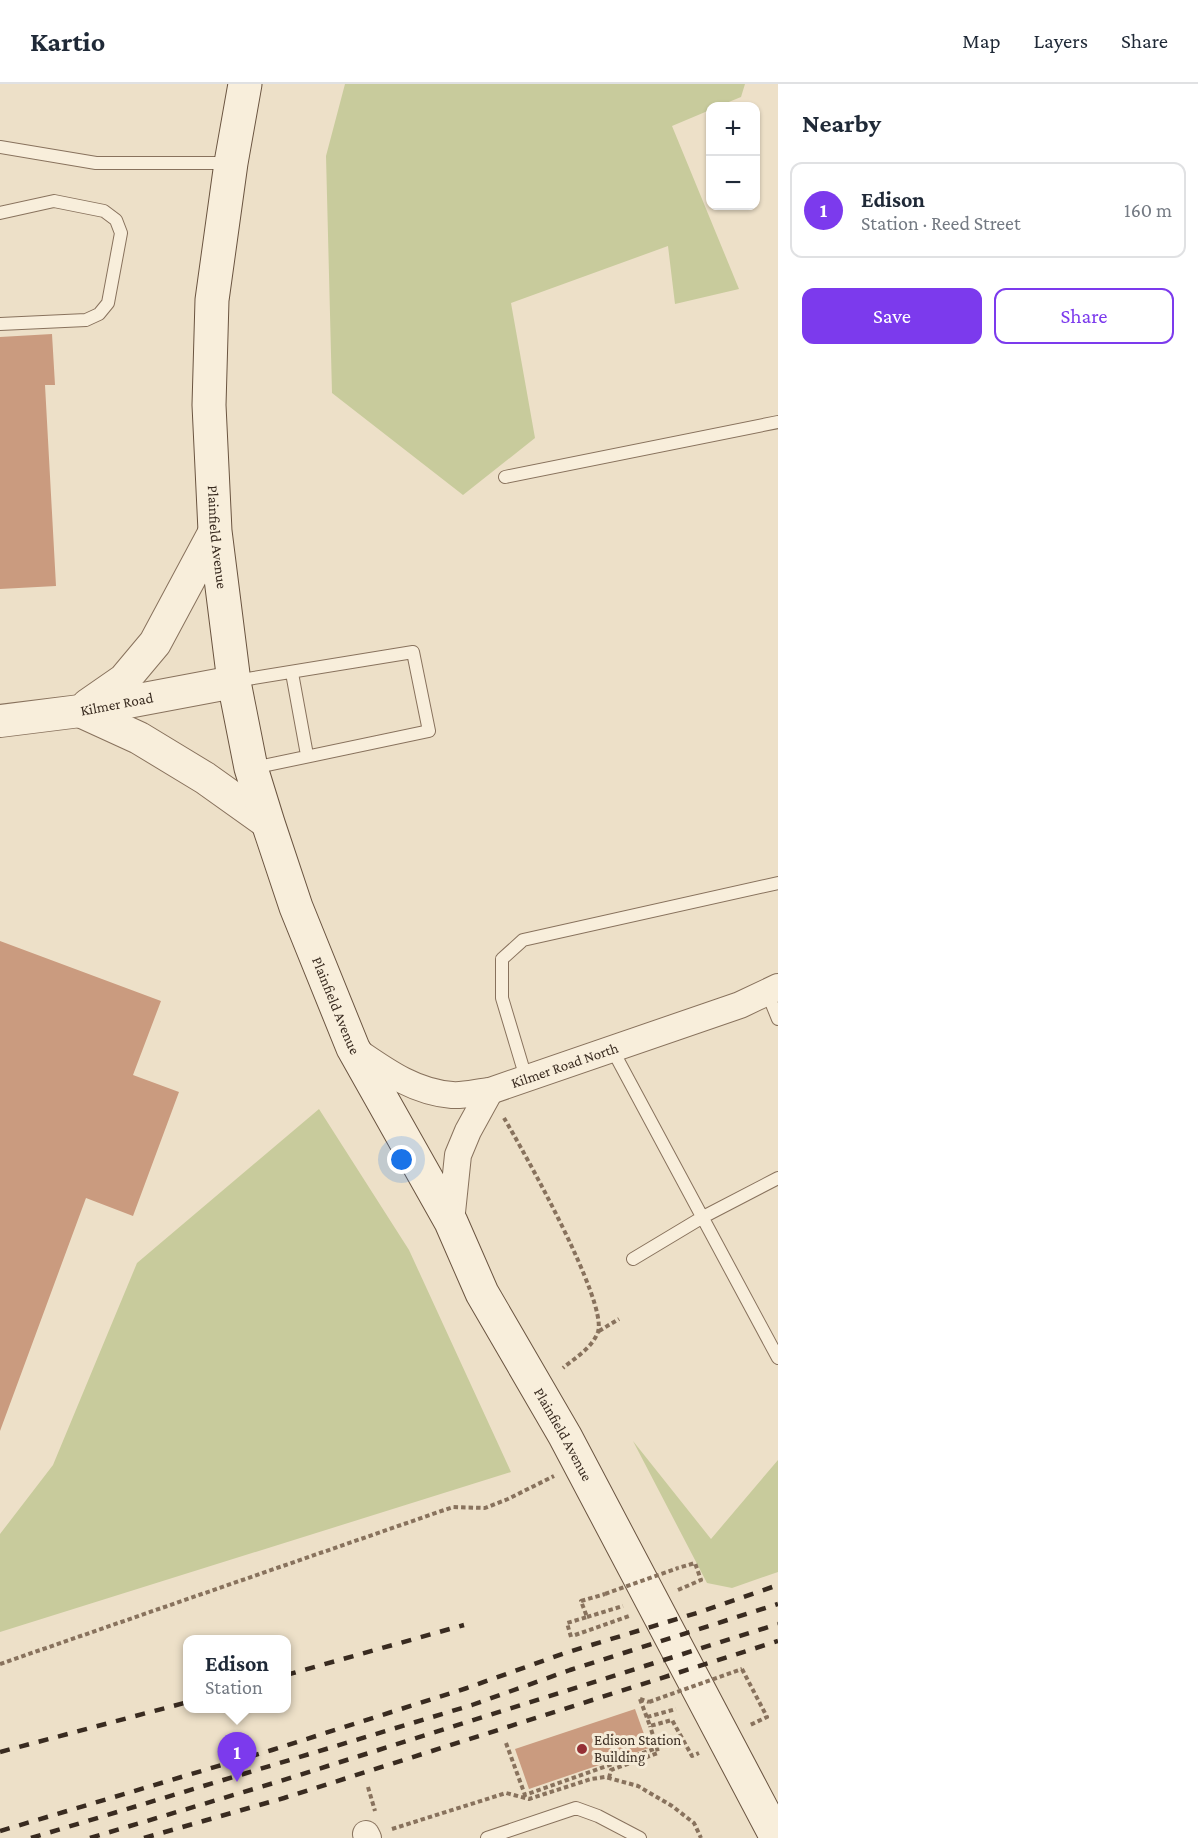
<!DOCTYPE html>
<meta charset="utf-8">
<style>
:root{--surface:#fff;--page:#f2f2f3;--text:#1f2937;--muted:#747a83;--line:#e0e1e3;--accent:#7c3aed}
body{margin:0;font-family:"Crimson Pro",serif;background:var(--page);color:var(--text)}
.controls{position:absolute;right:18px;top:18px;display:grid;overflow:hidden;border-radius:12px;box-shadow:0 2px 4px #0004}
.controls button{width:54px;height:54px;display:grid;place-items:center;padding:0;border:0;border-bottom:2px solid var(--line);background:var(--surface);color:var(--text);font:30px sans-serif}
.you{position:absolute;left:402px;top:1076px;width:21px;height:21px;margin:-15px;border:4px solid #fff;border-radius:50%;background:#1a73e8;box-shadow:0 0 0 9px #1a73e833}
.badge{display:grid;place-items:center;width:39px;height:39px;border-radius:50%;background:var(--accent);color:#fff;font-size:20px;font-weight:700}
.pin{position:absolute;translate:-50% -50px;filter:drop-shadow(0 2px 3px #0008)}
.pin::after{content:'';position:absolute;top:32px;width:21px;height:18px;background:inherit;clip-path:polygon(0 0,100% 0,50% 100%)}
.popup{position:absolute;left:183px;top:1551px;width:108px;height:78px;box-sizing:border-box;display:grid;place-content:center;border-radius:12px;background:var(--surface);filter:drop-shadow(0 2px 4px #0005);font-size:20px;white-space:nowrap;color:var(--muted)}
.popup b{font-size:22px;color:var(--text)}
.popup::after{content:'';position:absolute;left:50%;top:100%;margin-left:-12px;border:12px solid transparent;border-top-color:var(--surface)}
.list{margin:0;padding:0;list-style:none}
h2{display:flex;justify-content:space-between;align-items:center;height:78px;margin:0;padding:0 24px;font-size:26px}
h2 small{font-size:20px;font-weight:400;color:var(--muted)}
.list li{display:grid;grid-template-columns:39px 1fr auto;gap:18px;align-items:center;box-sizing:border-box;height:96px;margin:0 12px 12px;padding:0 12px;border:2px solid var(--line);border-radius:12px}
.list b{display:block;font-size:22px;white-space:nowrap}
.list p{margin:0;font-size:20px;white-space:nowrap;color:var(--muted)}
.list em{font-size:20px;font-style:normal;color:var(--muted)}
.actions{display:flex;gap:12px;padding:18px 24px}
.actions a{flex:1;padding:14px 0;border:2px solid var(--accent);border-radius:12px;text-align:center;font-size:21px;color:var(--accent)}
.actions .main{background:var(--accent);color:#fff}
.map{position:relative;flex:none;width:778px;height:1754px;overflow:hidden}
header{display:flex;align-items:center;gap:36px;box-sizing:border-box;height:84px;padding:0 30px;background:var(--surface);border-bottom:2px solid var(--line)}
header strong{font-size:28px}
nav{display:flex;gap:33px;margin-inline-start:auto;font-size:21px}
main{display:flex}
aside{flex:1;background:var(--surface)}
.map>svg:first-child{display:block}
.green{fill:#c8cb9c}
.building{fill:#ca9b7f}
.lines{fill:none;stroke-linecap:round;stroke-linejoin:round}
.service-casing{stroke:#88725d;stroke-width:14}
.minor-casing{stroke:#88725d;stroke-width:28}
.tertiary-casing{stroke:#88725d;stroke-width:34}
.secondary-casing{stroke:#6a5440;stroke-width:35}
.path{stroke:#88725d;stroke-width:4;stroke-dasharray:4.5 3;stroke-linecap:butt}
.service{stroke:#f8eedb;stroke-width:12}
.minor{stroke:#f8eedb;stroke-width:26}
.tertiary{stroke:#f8eedb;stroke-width:32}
.secondary{stroke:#f8eedb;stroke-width:33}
.rail{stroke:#392b20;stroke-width:4.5;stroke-dasharray:10 10;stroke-linecap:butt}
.path-bridge{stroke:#88725d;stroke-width:4;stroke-dasharray:4.5 3;stroke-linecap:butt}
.poi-dot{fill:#953035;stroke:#f5ebd7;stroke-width:2}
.labels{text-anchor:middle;stroke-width:6;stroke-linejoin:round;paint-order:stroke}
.street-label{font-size:15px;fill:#392b20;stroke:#f5ebd7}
.poi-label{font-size:15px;fill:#392b20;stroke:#f5ebd7;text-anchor:start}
</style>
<header>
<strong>Kartio</strong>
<nav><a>Map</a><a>Layers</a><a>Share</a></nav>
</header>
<main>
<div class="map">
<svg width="778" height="1754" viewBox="0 0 778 1754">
<rect width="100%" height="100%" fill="#ede0c8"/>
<path class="green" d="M345,0H745L741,13L719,22H710V26L672,42L739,205L675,220L668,162L511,219L535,354L463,411L332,309L326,72Z
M319,1025L409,1166L511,1388L0,1548V1450L53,1381L137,1179Z
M633,1357L711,1455L778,1376V1488L732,1504L707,1499Z"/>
<path class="building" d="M52,250L55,301H45L56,502L0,505V253Z
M0,857L161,917L133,991L179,1008L133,1132L86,1114L0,1347Z
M635,1625L649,1664L529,1705L515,1665Z"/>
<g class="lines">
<defs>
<path id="service" d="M0,63L96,79H230
M0,129L54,117L104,127L116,136L121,149L108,219L99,230L86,236L0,240
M505,393L778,338
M292,589L307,671
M235,597L413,568L429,647L253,684
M767,908L778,935
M612,965L778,1274
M526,994L502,914V875L523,856L778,799
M633,1175L703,1133L778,1094
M487,1754L576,1724L598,1732L640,1754"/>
<g id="minor">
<path id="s1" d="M358,968C387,988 415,1008 452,1011C464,1012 478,1008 490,1007L740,921L778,903"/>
<path d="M451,1138L458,1071L468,1047L490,1007"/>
<path d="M366,1750L368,1754"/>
</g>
<g id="tertiary">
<path d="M88,621L124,596L155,559L215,447"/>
<path d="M80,627L139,654L205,694L268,739"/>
<path id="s2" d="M0,637L80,627L234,598"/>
</g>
<g id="secondary">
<path id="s3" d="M245,0L231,79L212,216L209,321L215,447L234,598L251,684L268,739L296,823L353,964L451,1138L482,1209L565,1352L777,1754"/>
</g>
</defs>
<use href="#service" class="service-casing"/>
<use href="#minor" class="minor-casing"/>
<use href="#tertiary" class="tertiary-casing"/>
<use href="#secondary" class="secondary-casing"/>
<path class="path" d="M504,1034C523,1066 608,1218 598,1248C592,1264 575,1274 563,1284
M599,1247L619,1235
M678,1506L701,1496L695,1479L678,1484
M587,1533L623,1522
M575,1551L629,1532
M571,1553L567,1539L587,1533L581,1517L605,1510
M0,1580L453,1423L485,1424L508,1415L554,1392
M742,1585L767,1633L750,1641
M640,1615L650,1642L672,1636L692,1672L699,1669
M640,1615L649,1618
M647,1633L676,1625
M506,1659L525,1711L657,1664L650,1642
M609,1694L611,1686L658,1669L657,1664
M368,1703L375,1727
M392,1745L506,1709L529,1715L591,1695L605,1693L638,1702L672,1722L694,1739L701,1754"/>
<use href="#service" class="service"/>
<use href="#minor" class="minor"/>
<use href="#tertiary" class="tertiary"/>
<use href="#secondary" class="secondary"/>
<path class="rail" d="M286,1591L464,1541
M0,1668L188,1618
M0,1747L272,1666L467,1604L565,1569L700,1528L778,1501
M31,1754L472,1621L570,1586L778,1520
M90,1754L277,1698L778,1540
M144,1754L284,1714L778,1557"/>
<path class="path-bridge" d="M605,1510L678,1484
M649,1618L742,1585"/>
</g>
<circle class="poi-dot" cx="582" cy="1665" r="6"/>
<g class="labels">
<g class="street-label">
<text dy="5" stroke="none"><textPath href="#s3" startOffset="456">Plainfield Avenue</textPath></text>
<text dy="5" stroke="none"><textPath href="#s2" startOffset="118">Kilmer Road</textPath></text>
<text dy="5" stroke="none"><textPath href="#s3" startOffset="942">Plainfield Avenue</textPath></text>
<text dy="5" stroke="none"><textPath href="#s1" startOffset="222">Kilmer Road North</textPath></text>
<text dy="5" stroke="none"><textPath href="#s3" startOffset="1428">Plainfield Avenue</textPath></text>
</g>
<g class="poi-label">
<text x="594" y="1661">Edison Station<tspan x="594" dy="17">Building</tspan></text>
</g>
</g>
</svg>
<div class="controls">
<button>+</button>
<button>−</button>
</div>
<div class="you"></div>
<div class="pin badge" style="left:237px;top:1698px">1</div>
<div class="popup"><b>Edison</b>Station</div>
</div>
<aside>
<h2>Nearby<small></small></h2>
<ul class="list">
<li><span class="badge">1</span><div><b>Edison</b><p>Station · Reed Street</p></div><em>160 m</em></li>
</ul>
<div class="actions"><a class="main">Save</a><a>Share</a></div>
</aside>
</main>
